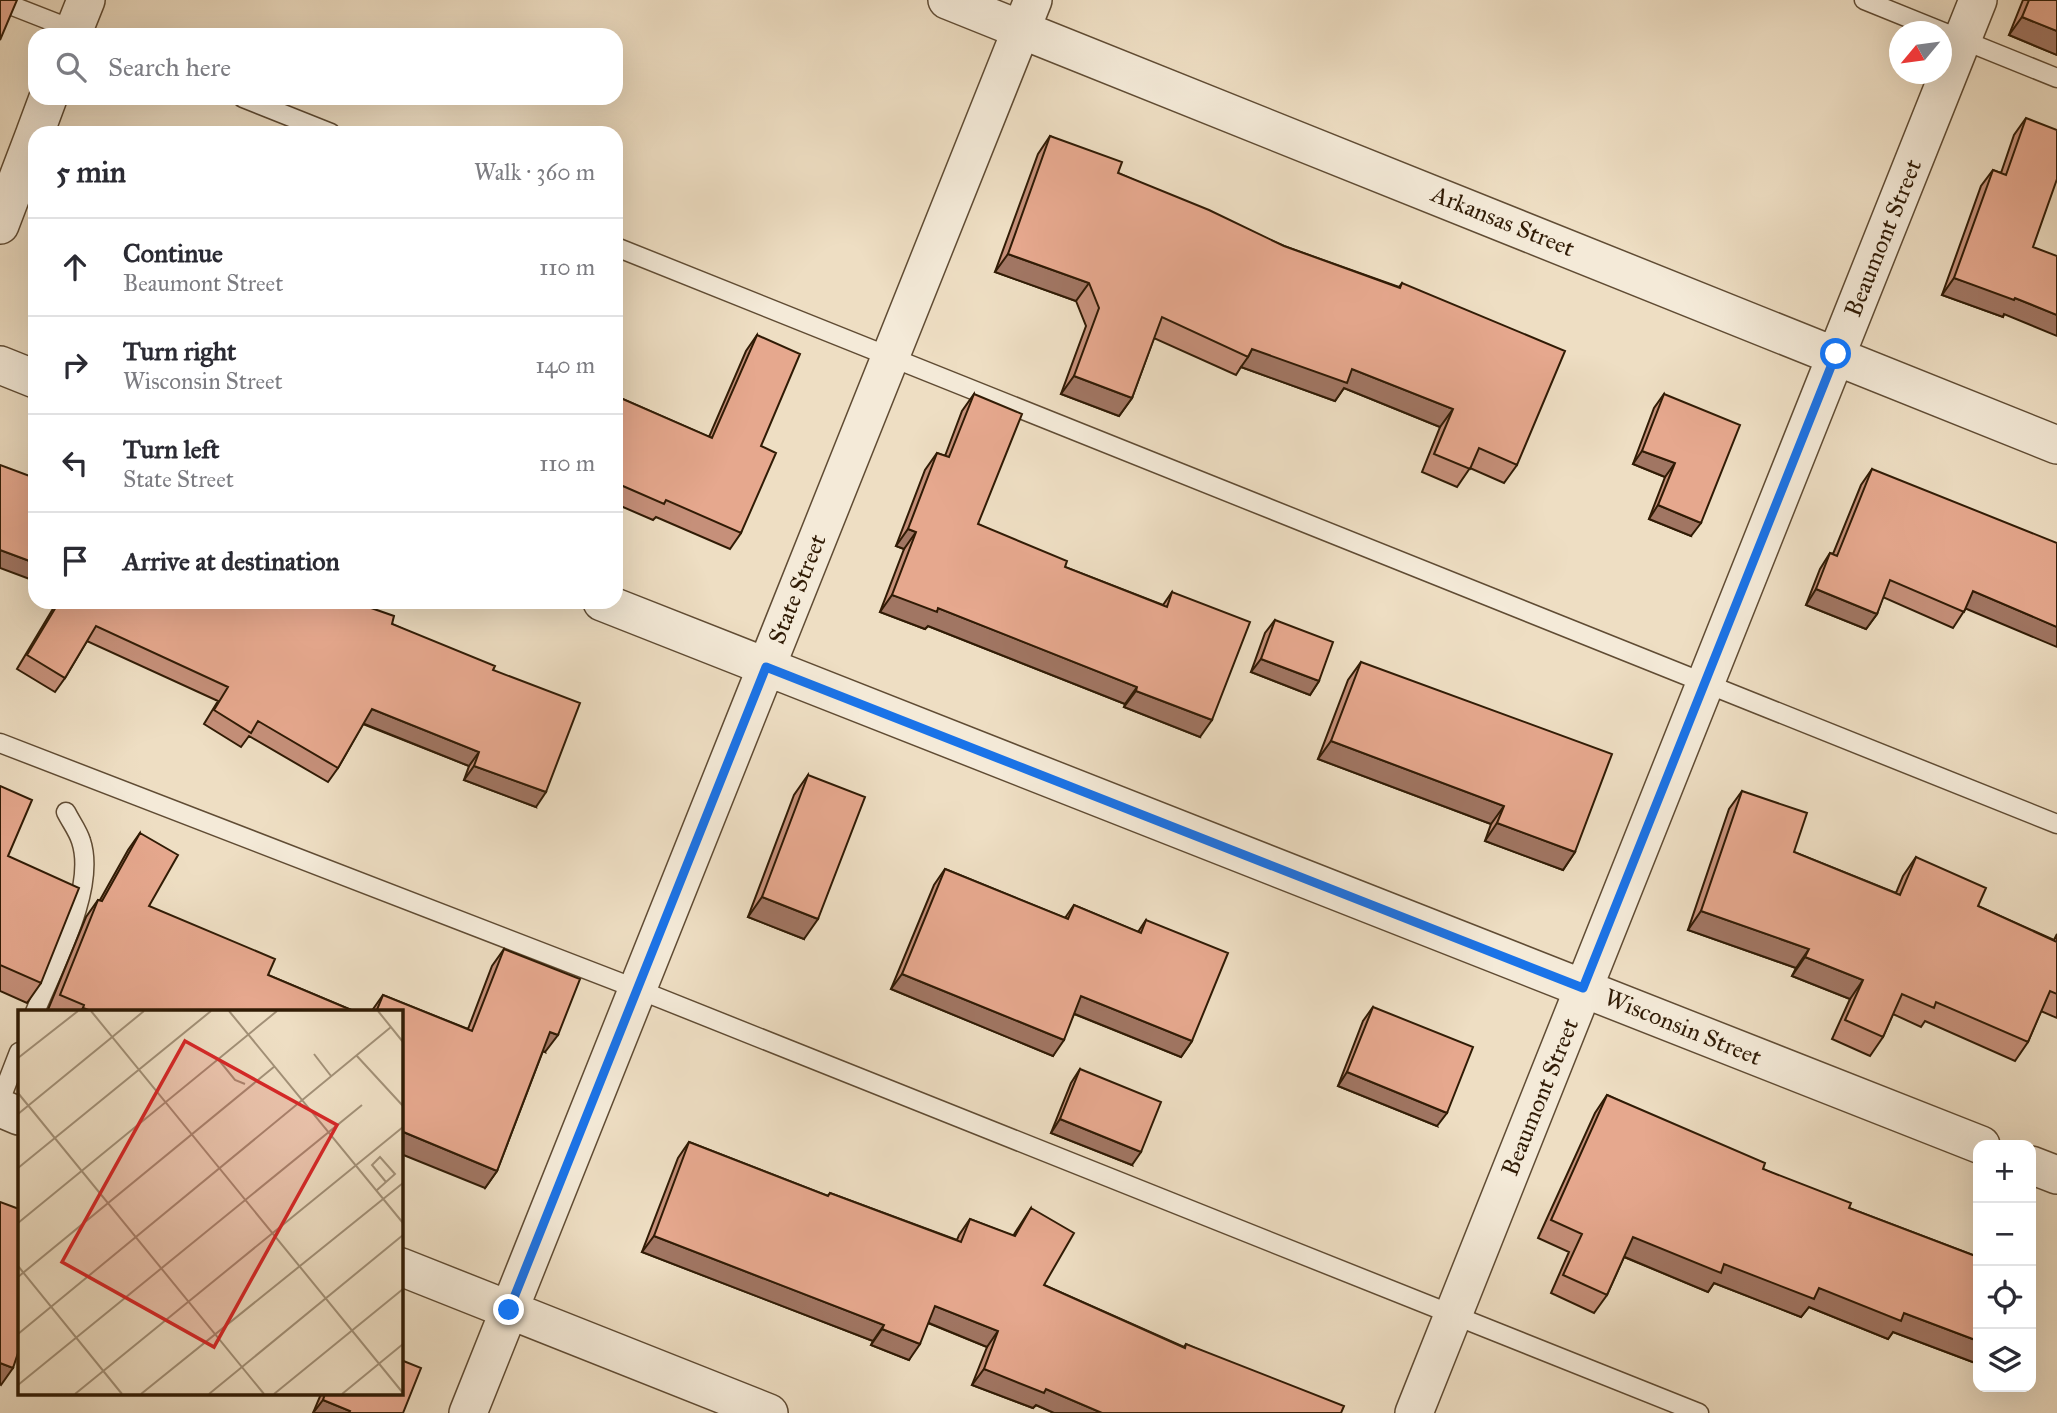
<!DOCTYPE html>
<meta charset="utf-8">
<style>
:root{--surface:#fff;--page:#f7f7f7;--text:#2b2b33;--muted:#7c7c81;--line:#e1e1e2}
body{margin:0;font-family:"IM FELL Great Primer",serif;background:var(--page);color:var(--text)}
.controls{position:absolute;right:21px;bottom:21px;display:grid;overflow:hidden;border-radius:14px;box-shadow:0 7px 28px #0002}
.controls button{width:63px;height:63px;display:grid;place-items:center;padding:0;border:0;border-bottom:2px solid var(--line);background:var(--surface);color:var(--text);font:35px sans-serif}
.compass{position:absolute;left:1889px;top:21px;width:63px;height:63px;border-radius:50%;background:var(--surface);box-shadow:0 7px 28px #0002;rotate:241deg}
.stop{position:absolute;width:21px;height:21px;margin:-16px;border:5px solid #1a73e8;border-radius:50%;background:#fff}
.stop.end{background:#1a73e8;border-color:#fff;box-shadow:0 2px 7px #0008}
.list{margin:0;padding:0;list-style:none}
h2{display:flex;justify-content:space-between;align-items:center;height:91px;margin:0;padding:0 28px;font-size:30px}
h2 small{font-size:23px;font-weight:400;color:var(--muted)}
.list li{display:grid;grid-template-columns:46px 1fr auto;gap:21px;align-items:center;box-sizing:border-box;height:98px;padding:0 28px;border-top:2px solid var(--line)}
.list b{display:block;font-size:26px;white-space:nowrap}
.list p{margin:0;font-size:23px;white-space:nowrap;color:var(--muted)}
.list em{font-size:23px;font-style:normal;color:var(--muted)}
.icon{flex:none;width:38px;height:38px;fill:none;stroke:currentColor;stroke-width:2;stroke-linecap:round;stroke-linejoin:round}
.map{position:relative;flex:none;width:2057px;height:1413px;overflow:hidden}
.search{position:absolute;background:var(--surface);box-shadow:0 7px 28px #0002;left:28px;top:28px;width:595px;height:77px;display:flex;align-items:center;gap:18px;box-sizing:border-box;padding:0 24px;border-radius:21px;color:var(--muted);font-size:26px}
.panel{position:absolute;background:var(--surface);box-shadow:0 7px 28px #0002;left:28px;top:126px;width:595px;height:483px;border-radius:21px}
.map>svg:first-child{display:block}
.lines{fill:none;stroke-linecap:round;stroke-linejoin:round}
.lane-casing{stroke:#604c34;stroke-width:21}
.street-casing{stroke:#604c34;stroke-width:40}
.lane{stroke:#f4ead8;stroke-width:18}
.street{stroke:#f4ead8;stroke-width:37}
.wall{fill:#c6907a;stroke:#301b05;stroke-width:2}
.shaded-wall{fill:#a17663;stroke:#301b05;stroke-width:2}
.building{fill:#e6a88e;stroke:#301b05;stroke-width:2}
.route{stroke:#1a73e8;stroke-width:9}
.labels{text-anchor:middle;stroke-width:6;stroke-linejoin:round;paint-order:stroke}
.street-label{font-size:24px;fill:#301b05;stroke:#f4ead8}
.inset-road{fill:none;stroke:#a29077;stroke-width:2}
.view{fill:#d62828;fill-opacity:0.15;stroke:#d62828;stroke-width:3.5}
.inset-edge{fill:none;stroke:#301b05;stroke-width:3.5}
</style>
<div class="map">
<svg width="2057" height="1413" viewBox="0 0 2057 1413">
<rect width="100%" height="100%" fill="#eedec3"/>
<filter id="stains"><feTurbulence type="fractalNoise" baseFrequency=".00286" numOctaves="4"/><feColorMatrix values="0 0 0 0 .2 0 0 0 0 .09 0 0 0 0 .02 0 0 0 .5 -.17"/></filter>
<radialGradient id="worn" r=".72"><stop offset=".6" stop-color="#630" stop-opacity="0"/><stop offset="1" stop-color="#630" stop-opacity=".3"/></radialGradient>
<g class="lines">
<defs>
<path id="lane" d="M1864,0L2057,78
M0,1L79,32
M243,98L331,133
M616,247L2057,824
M0,743L637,989L1699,1413
M35,1012C53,967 97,889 81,841C78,831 71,822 66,812
M0,1101L19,1052"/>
<path id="street" d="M947,0L2057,445
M72,35L86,0
M35,133L48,98
M0,225L35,133
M0,365L35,379
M602,602L1981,1145
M0,1108L19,1116
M2031,1165L2057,1175
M401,1267L769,1413
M468,1413L1033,0
M1414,1413L1978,0"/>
</defs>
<use href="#lane" class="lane-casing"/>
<use href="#street" class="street-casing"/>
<use href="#lane" class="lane"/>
<use href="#street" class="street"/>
</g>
<path class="wall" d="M2023,0H2057V55L2009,35Z
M2026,118L2004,314L2003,317L1942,295L1981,186L1993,170L2001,173L2014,135Z
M1050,136L1118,173L1284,246L1399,287L1402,283L1517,465L1504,483L1470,468L1457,487L1422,472L1440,427L1344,388L1335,401L1241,367L1236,375L1154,338L1132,398L1119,416L1061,394L1086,326L1076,301L995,272L1038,154Z
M757,335L761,446L741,533L730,549L656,517L653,520L616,504V396L709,437L746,351Z
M974,394L978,524L1065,567L1163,605L1172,592L1200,737L1124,707L1125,704L928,626L925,629L880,612L904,549L896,546L925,470L937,453L945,456L962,411Z
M1664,394L1691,536L1649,519L1665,477L1633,464L1654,408Z
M1872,469L1966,608L1953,628L1883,597L1877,614L1866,629L1806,605L1820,569L1830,553L1833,554L1861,485Z
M57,602H354L392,624L493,670L536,807L464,780L469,766L363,724L338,768L328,782L249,736L241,747L204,724L218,701L87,641L65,678L55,692L17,669Z
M1275,620L1319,681L1310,695L1251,672L1265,633Z
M1361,662L1575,852L1563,870L1485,841L1491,824L1318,759L1348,680Z
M808,775L804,939L748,917L794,795Z
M0,786L8,856L41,983L27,1003L0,991Z
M1742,791L1794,852L1896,893L1903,876L1916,857L1978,906L2054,940L2057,934V1018L2041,1011L2028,1042L2015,1061L1925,1021L1921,1027L1893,1014L1883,1037L1870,1056L1832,1039L1850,999L1792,976L1796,968L1688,930L1729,809Z
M140,833L149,906L268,975L356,1012H47L86,917L98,900H100L128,850Z
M945,869L1065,918L1074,905L1138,932L1146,920L1192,1041L1181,1057L1074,1014L1053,1056L891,989L934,885Z
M504,949L545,1052L543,1051L497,1171L485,1188L401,1012H371L383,995L468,1029L492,966Z
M1373,1007L1437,1126L1338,1086L1363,1021Z
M1080,1069L1132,1165L1051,1133L1071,1083Z
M1607,1095L1763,1169L1849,1208L1978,1257V1364L1893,1332L1888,1339L1809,1307L1801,1317L1714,1283L1708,1292L1624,1257L1607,1295L1594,1313L1551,1293L1569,1252L1538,1238L1595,1113Z
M689,1142L828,1196L830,1193L957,1240L959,1235L970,1219L1013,1236L1031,1208L1044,1285L1184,1347L1186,1344L1341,1413H1054L1036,1405L1033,1408L972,1385L987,1347L928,1323L909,1360L871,1345L873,1341L642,1252L678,1158Z
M321,1394H401L403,1413H313Z"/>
<path class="shaded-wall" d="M2022,17L2057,31V55L2009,35Z
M1008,254L1089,283L1076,301L995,272Z
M1954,278L2015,298L2057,315V336L2004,314L2003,317L1942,295Z
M1252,349L1352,369L1453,409L1440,427L1344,388L1335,401L1241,367L1248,357Z
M1074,376L1132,398L1119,416L1061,394Z
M1642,451L1675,463L1665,477L1633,464Z
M1658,505L1701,523L1691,536L1649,519Z
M908,529L916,532L904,549L896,546Z
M0,550L35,563V581L0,568Z
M1816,589L1877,614L1866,629L1806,605Z
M1973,591L2057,627V647L1962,607Z
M892,595L938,608L1137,687L1125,704L928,626L925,629L880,612Z
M1261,659L1319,681L1310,695L1251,672Z
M1136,691L1212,720L1200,737L1124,707Z
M372,709L479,752L469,766L362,723Z
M1331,741L1504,806L1491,824L1318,759Z
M474,766L546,792L536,807L464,780Z
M1497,823L1575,852L1563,870L1485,841Z
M762,897L818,919L804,939L748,917Z
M1701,911L1809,949L1796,968L1688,930Z
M1805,957L1863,980L1850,999L1792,976Z
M902,974L1064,1040L1053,1056L891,989Z
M1081,996L1192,1041L1181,1057L1070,1012Z
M83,1008L94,1012H80Z
M550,1032L558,1035L545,1052L538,1049Z
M1347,1072L1447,1113L1437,1126L1338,1086Z
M1060,1119L1141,1152L1132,1165L1051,1133Z
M401,1131L497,1171L485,1188L401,1154Z
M654,1236L884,1325L873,1341L642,1252Z
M1633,1237L1724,1264L1819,1288L1904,1313L1978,1341V1364L1893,1332L1888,1339L1809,1307L1801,1317L1714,1283L1708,1292L1620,1255Z
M935,1306L998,1331L987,1347L924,1321Z
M882,1329L920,1344L909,1360L871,1345Z
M0,1363L13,1368L1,1385L0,1384Z
M984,1369L1046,1389L1102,1413H1054L1036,1405L1033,1408L972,1385Z
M323,1400L350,1411L349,1413H313Z"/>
<path class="building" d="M0,0H17L0,40Z
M2029,0H2057V31L2022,17Z
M2026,118L2057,130V179L2033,247L2057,256V315L2015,298L2014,300L1954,278L1993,170L2006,175Z
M1050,136L1122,162L1118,173L1209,210L1284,246L1400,288L1402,283L1565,351L1517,465L1479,448L1470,469L1434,454L1453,409L1352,369L1347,383L1252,349L1248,357L1162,317L1132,398L1074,376L1099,308L1089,283L1008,254Z
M757,335L800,354L761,446L776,453L741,533L666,500L664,504L616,483V396L712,438Z
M974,394L1022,414L978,524L1067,561L1065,567L1167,607L1172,592L1250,622L1212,720L1136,691L1137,687L938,608L937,612L892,595L916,532L908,529L937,453L949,457Z
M1664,394L1740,425L1701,523L1658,505L1675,463L1642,451Z
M0,465L35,478V563L0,550Z
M1872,469L2057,543V627L1973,591L1964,612L1890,580L1877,614L1816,589L1830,553L1837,556Z
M59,602H354L394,616L392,624L495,666L493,670L580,703L546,792L474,766L479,752L372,709L338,768L258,721L251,733L214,710L228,687L96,626L65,678L27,655Z
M1275,620L1333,642L1319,681L1261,659Z
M1361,662L1612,754L1575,852L1497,823L1504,806L1331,741Z
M808,775L865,797L818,919L762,897Z
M0,786L32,800L8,856L79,888L41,983L0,965Z
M1742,791L1807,813L1794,852L1900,895L1916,857L1986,888L1978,906L2057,942V994L2050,991L2028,1042L1936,1002L1934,1008L1902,994L1883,1037L1845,1020L1863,980L1805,957L1809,949L1701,911Z
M140,833L178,855L149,906L275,959L268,975L356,1012H94L83,1008L84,1005L60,995L98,900L102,901Z
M945,869L1068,919L1074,905L1141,933L1146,920L1228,953L1192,1041L1081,996L1064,1040L902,974Z
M504,949L580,979L558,1035L550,1032L497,1171L401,1131V1012H376L383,995L472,1031Z
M1373,1007L1473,1047L1447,1113L1347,1072Z
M1080,1069L1161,1102L1141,1152L1060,1119Z
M1607,1095L1765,1163L1763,1169L1851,1203L1849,1208L1978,1257V1341L1904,1313L1901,1321L1819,1288L1814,1299L1724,1264L1721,1273L1633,1237L1607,1295L1563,1275L1582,1234L1551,1220Z
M689,1142L828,1196L830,1193L961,1242L970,1219L1015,1236L1031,1208L1074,1233L1044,1285L1185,1348L1186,1344L1344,1406L1341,1413H1102L1046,1389L1044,1393L984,1369L998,1331L935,1306L920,1344L882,1329L884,1325L654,1236Z
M0,1202L19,1209V1350L13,1368L0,1363Z
M401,1360L421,1368L403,1413H349L350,1411L323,1400L325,1394H401Z"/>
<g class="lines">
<path class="route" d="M509,1310L766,667L1583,988L1836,354"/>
</g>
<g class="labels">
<g class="street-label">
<text transform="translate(1503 221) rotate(22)" y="8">Arkansas Street</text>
<text transform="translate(1883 238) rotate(-68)" y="8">Beaumont Street</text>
<text transform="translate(797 589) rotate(-68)" y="8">State Street</text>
<text transform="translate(1683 1027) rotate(22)" y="8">Wisconsin Street</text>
<text transform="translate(1540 1097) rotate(-68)" y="8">Beaumont Street</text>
</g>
</g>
<g transform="translate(18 1010)">
<rect width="385" height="385" fill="#eedec3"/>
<path class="inset-road" d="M73,1L385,383M211,1L385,213M360,1L385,32M296,44L313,66M338,45L385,96M0,48L60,1M200,49L217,70L227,74M0,83L246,384M0,104L126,1M0,158L193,1M359,180L377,164L362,147L354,155L368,172M0,213L259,1M0,256L104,384M0,267L257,56M0,324L373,17M0,375L344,95M57,384L385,117M123,384L385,173M191,384L385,225M256,384L385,279M324,384L385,334"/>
<path class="view" d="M167,31L319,115L196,337L44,252Z"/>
<rect width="385" height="385" class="inset-edge"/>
</g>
<rect width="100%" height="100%" filter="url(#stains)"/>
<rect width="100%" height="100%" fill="url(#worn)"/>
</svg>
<div class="controls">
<button>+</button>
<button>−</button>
<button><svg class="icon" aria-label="locate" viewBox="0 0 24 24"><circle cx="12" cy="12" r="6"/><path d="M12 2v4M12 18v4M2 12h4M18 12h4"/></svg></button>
<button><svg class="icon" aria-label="layers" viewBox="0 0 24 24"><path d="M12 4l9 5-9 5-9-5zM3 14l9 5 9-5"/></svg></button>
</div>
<svg class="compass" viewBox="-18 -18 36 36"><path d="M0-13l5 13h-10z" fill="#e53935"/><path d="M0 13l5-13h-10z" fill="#7c7c81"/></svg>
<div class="stop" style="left:1836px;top:354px"></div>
<div class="stop end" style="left:509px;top:1310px"></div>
<div class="search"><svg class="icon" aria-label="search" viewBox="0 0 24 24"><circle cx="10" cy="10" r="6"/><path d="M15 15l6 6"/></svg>Search here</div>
<section class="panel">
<h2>5 min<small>Walk · 360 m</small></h2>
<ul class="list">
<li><svg class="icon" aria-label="ahead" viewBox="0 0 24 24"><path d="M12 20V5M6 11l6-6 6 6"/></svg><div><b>Continue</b><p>Beaumont Street</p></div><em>110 m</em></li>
<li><svg class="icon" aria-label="right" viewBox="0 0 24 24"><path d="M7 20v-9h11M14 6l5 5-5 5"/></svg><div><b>Turn right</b><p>Wisconsin Street</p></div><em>140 m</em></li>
<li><svg class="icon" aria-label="left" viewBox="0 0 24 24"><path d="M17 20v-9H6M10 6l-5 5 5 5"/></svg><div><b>Turn left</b><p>State Street</p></div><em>110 m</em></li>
<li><svg class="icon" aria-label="arrive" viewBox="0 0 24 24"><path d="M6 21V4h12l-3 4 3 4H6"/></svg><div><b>Arrive at destination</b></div></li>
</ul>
</section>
</div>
